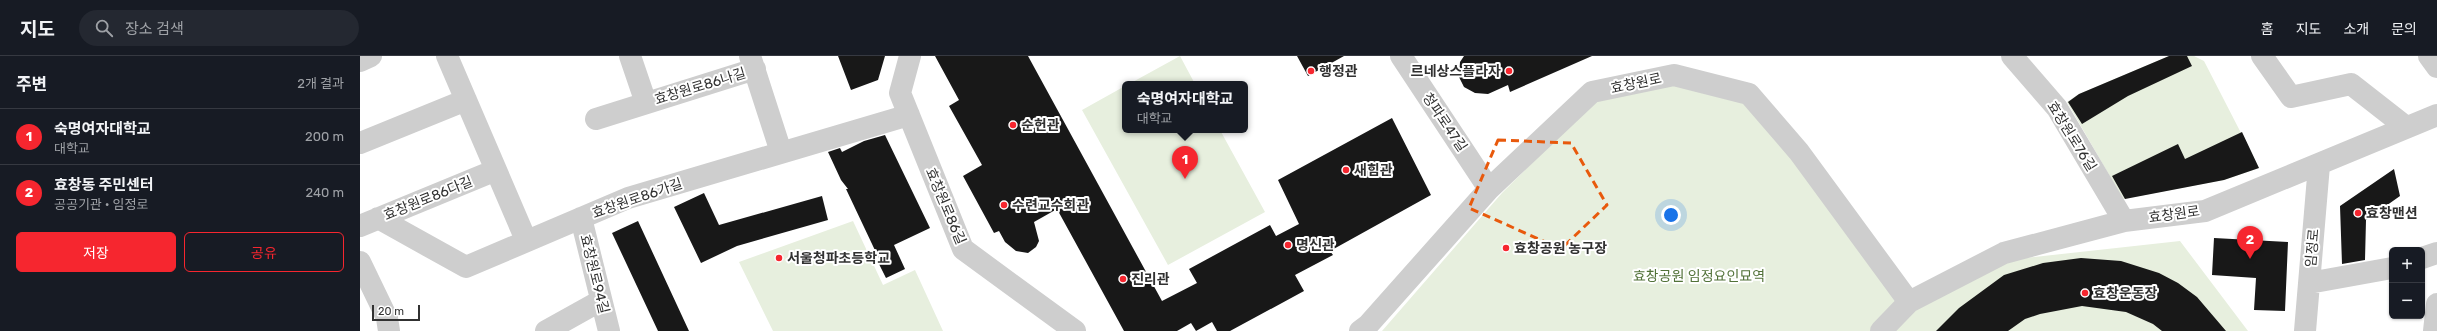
<!DOCTYPE html>
<html lang="ko">
<meta charset="utf-8">
<style>
:root{--surface:#171b24;--page:#242831;--text:#f1f3f6;--muted:#9ea1a6;--line:#363941;--accent:#f6262f}
body{margin:0;font-family:Rubik,"Noto Sans KR",sans-serif;background:var(--page);color:var(--text)}
.controls{position:absolute;right:12px;bottom:12px;display:grid;overflow:hidden;border-radius:6px;box-shadow:0 1px 3px #0004}
.controls button{width:36px;height:36px;display:grid;place-items:center;padding:0;border:0;border-bottom:1px solid var(--line);background:var(--surface);color:var(--text);font:20px sans-serif}
.scale{position:absolute;left:12px;bottom:10px;width:48px;box-sizing:border-box;padding-left:4px;border:2px solid #313131;border-top:0;font-size:11px;line-height:14px;white-space:nowrap;color:#313131;-webkit-text-stroke:3px #fff;paint-order:stroke}
.you{position:absolute;left:1311px;top:159px;width:14px;height:14px;margin:-10px;border:3px solid #fff;border-radius:50%;background:#1a73e8;box-shadow:0 0 0 6px #1a73e833}
.badge{display:grid;place-items:center;width:26px;height:26px;border-radius:50%;background:var(--accent);color:#fff;font-size:13px;font-weight:700}
.pin{position:absolute;translate:-50% -33px;filter:drop-shadow(0 1px 2px #0008)}
.pin::after{content:'';position:absolute;top:21px;width:14px;height:12px;background:inherit;clip-path:polygon(0 0,100% 0,50% 100%)}
.popup{position:absolute;left:762px;top:25px;width:126px;height:52px;box-sizing:border-box;display:grid;place-content:center;border-radius:6px;background:var(--surface);filter:drop-shadow(0 1px 3px #0005);font-size:13px;white-space:nowrap;color:var(--muted)}
.popup b{font-size:15px;color:var(--text)}
.popup::after{content:'';position:absolute;left:50%;top:100%;margin-left:-8px;border:8px solid transparent;border-top-color:var(--surface)}
.list{margin:0;padding:0;list-style:none}
h2{display:flex;justify-content:space-between;align-items:center;height:52px;margin:0;padding:0 16px;font-size:17px}
h2 small{font-size:13px;font-weight:400;color:var(--muted)}
.list li{display:grid;grid-template-columns:26px 1fr auto;gap:12px;align-items:center;box-sizing:border-box;height:56px;padding:0 16px;border-top:1px solid var(--line)}
.list b{display:block;font-size:15px;white-space:nowrap}
.list p{margin:0;font-size:13px;white-space:nowrap;color:var(--muted)}
.list em{font-size:13px;font-style:normal;color:var(--muted)}
.actions{display:flex;gap:8px;padding:12px 16px}
.actions a{flex:1;padding:9px 0;border:1px solid var(--accent);border-radius:6px;text-align:center;font-size:14px;color:var(--accent)}
.actions .main{background:var(--accent);color:#fff}
.icon{flex:none;width:22px;height:22px;fill:none;stroke:currentColor;stroke-width:2;stroke-linecap:round;stroke-linejoin:round}
.map{position:relative;flex:none;width:2077px;height:275px;overflow:hidden}
header{display:flex;align-items:center;gap:24px;box-sizing:border-box;height:56px;padding:0 20px;background:var(--surface);border-bottom:1px solid var(--line)}
header strong{font-size:19px}
nav{display:flex;gap:22px;margin-inline-start:auto;font-size:14px}
.search{width:280px;height:36px;background:var(--page);display:flex;align-items:center;gap:10px;box-sizing:border-box;padding:0 14px;border-radius:22px;color:var(--muted);font-size:15px}
main{display:flex}
aside{flex:1;background:var(--surface)}
.map>svg:first-child{display:block}
.green{fill:#e7efde}
.building{fill:#181818}
.lines{fill:none;stroke-linecap:round;stroke-linejoin:round}
.minor{stroke:#cecece;stroke-width:22}
.marked{fill:none;stroke:#e8590c;stroke-width:3;stroke-dasharray:8 5;stroke-linejoin:round}
.poi-dot{fill:#f6262f;stroke:#fff;stroke-width:1.5}
.labels{text-anchor:middle;stroke-width:4;stroke-linejoin:round;paint-order:stroke}
.poi-label{font-size:14px;font-weight:bold;fill:#313131;stroke:#fff;text-anchor:start}
.street-label{font-size:14px;fill:#313131;stroke:#fff}
.park-label{font-size:14px;fill:#527239;stroke:#fff}
</style>
<header>
<strong>지도</strong>
<div class="search"><svg class="icon" aria-label="search" viewBox="0 0 24 24"><circle cx="10" cy="10" r="6"/><path d="M15 15l6 6"/></svg>장소 검색</div>
<nav><a>홈</a><a>지도</a><a>소개</a><a>문의</a></nav>
</header>
<main>
<aside>
<h2>주변<small>2개 결과</small></h2>
<ul class="list">
<li><span class="badge">1</span><div><b>숙명여자대학교</b><p>대학교</p></div><em>200 m</em></li>
<li><span class="badge">2</span><div><b>효창동 주민센터</b><p>공공기관 · 임정로</p></div><em>240 m</em></li>
</ul>
<div class="actions"><a class="main">저장</a><a>공유</a></div>
</aside>
<div class="map">
<svg width="2077" height="275" viewBox="0 0 2077 275">
<rect width="100%" height="100%" fill="#fff"/>
<path class="green" d="M820,0L835,28H769Z
M1809,0H1834L1844,5L1899,112L1864,124L1763,143L1707,46L1719,38Z
M1315,26L1385,44L1549,253L1647,204L1820,185L1888,275H1022L1142,137L1237,42Z
M765,30V74H860L905,156L808,209L722,54Z
M493,165L523,229L555,214L583,275H413L379,206Z"/>
<path class="building" d="M478,0H525L518,24L491,34Z
M575,0H668L802,245L837,227L829,213L910,169L916,180L939,168L918,124L1032,62L1071,139L970,195L973,199L935,219L944,235L870,275H857L852,266L836,275L831,267L817,275H764L697,153L674,166L679,185L676,191L668,197L656,195L645,186L639,175L634,177L603,120L622,109L589,50L599,44Z
M937,0H984L948,20Z
M1104,0H1232L1150,36L1148,29L1128,38L1115,37L1104,31L1099,21L1100,6Z
M1809,0H1827L1832,10L1768,40L1722,68L1708,46L1719,38Z
M1882,76L1899,112L1864,124L1765,143L1752,120L1818,88L1825,103Z
M525,79L570,172L534,189L545,213L526,222L519,208L521,207L486,133H488L481,124L468,96L480,92L482,96L504,85Z
M2034,113L2040,140L2006,164L2005,204L1982,208L1980,150Z
M344,137L359,169L462,140L468,164L377,190L341,207L314,151Z
M278,165L329,275H298L252,177Z
M1854,182L1928,186L1925,255L1894,254L1896,222L1852,219Z
M1721,202L1761,205L1799,217L1818,227L1837,241L1866,275H1802L1793,268L1766,256L1722,250L1680,258L1665,263L1648,275H1576L1599,252L1644,219L1683,207Z"/>
<g class="lines">
<path class="minor" d="M87,0L166,184
M270,0L286,47
M390,0L421,96
M550,0L540,37L603,193L715,275
M1041,0L1129,133
M1652,0L1697,52L1764,165
M1902,0L1931,41L1991,28L2046,71
M2069,0L2077,11
M0,5L11,0
M236,63L395,13
M0,87L106,44
M18,162L106,211L268,142L549,59
M221,162L249,275
M0,170L136,114
M2062,202L2077,197
M0,206L27,262L29,275
M1949,227L2032,212
M186,275L240,245
M1000,275L1008,269L1129,133L1232,36L1314,19L1389,38L1439,96L1549,246L1644,197L1764,165L1845,155L2077,59
M1521,275L1549,246
M1945,275L1959,109
M2074,275L2077,248"/>
</g>
<path class="marked" d="M1138,84L1211,87L1247,149L1201,193L1109,152Z"/>
<g class="poi-dot">
<circle cx="951" cy="15" r="4"/>
<circle cx="1149" cy="15" r="4"/>
<circle cx="653" cy="69" r="4"/>
<circle cx="986" cy="114" r="4"/>
<circle cx="644" cy="149" r="4"/>
<circle cx="1998" cy="157" r="4"/>
<circle cx="928" cy="189" r="4"/>
<circle cx="1146" cy="192" r="4"/>
<circle cx="419" cy="202" r="4"/>
<circle cx="763" cy="223" r="4"/>
<circle cx="1725" cy="237" r="4"/>
</g>
<g class="labels">
<g class="poi-label">
<text x="959" y="20">행정관</text>
<text x="1141" y="20" text-anchor="end">르네상스플라자</text>
<text x="661" y="74">순헌관</text>
<text x="994" y="119">새힘관</text>
<text x="652" y="154">수련교수회관</text>
<text x="2006" y="162">효창맨션</text>
<text x="936" y="194">명신관</text>
<text x="1154" y="197">효창공원 농구장</text>
<text x="427" y="207">서울청파초등학교</text>
<text x="771" y="228">진리관</text>
<text x="1733" y="242">효창운동장</text>
</g>
<g class="street-label">
<text transform="translate(1276 27) rotate(-12)" y="5">효창원로</text>
<text transform="translate(340 30) rotate(-17)" y="5">효창원로86나길</text>
<text transform="translate(1085 66) rotate(56)" y="5">청파로47길</text>
<text transform="translate(1712 80) rotate(58)" y="5">효창원로76길</text>
<text transform="translate(68 142) rotate(-22)" y="5">효창원로86다길</text>
<text transform="translate(277 142) rotate(-19)" y="5">효창원로86가길</text>
<text transform="translate(586 150) rotate(67)" y="5">효창원로86길</text>
<text transform="translate(1814 158) rotate(-8)" y="5">효창원로</text>
<text transform="translate(1952 192) rotate(-85)" y="5">임정로</text>
<text transform="translate(235 218) rotate(76)" y="5">효창원로94길</text>
</g>
<g class="park-label">
<text x="1339" y="225">효창공원 임정요인묘역</text>
</g>
</g>
</svg>
<div class="controls">
<button>+</button>
<button>−</button>
</div>
<div class="scale">20 m</div>
<div class="you"></div>
<div class="pin badge" style="left:825px;top:123px">1</div>
<div class="popup"><b>숙명여자대학교</b>대학교</div>
<div class="pin badge" style="left:1890px;top:203px">2</div>
</div>
</main>
